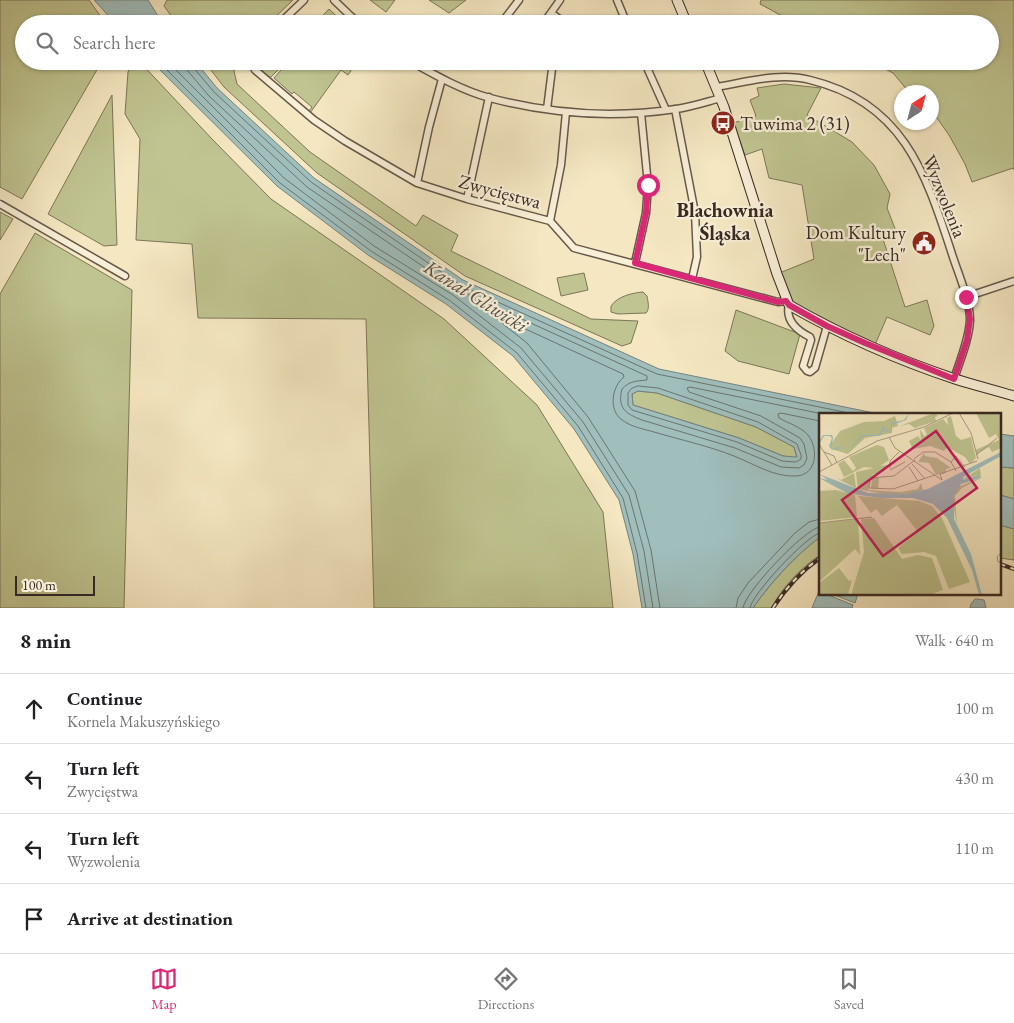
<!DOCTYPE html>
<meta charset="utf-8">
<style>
:root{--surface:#fff;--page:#f6f6f6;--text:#202124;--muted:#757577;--line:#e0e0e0;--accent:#db2777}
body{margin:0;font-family:"EB Garamond",serif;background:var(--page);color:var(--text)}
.compass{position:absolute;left:894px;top:85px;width:45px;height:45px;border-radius:50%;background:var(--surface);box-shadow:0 1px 4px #0004;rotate:36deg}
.scale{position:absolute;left:15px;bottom:12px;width:80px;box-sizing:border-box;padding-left:5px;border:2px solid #382922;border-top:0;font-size:14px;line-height:18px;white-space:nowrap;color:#382922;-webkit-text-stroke:4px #f8efd7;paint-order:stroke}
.stop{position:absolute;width:15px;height:15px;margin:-11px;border:4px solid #db2777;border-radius:50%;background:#fff}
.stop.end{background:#db2777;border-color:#fff;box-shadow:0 1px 5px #0008}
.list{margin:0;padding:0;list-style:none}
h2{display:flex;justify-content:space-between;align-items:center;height:65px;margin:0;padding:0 20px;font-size:21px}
h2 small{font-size:16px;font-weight:400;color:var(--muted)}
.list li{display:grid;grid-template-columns:32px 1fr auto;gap:15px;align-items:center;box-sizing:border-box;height:70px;padding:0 20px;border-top:1px solid var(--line)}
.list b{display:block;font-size:19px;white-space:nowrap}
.list p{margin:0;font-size:16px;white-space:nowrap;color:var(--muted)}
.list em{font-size:16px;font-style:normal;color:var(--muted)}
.icon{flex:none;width:28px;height:28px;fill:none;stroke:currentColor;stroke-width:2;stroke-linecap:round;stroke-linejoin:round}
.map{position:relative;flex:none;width:1014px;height:608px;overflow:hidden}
.search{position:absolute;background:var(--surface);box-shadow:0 1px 4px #0004;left:15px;right:15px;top:15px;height:55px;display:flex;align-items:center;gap:12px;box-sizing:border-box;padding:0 18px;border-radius:28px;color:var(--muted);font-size:19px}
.sheet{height:345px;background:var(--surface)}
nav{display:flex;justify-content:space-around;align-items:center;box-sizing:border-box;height:70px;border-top:1px solid var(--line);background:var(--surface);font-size:14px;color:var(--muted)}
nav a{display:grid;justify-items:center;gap:2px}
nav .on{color:var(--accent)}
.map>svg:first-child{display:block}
.green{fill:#bfc490;stroke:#7c7659}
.water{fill:#9fbebc;stroke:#76827e;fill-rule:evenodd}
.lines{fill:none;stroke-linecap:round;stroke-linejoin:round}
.shore{stroke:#6c746f;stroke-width:1}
.street-casing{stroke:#67584a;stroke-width:9}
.secondary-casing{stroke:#382922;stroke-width:11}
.street{stroke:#f8efd7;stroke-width:6}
.secondary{stroke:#f8efd7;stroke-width:9}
.rail-casing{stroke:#382922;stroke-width:4}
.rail{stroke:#f8efd7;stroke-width:2;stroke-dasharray:5.5;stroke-linecap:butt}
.route{stroke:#db2777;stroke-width:6}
.labels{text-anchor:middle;stroke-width:4.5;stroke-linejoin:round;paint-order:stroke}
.poi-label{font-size:19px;fill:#382922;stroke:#f8efd7;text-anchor:start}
.street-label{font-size:19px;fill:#382922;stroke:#f8efd7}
.neighbourhood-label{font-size:20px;font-weight:bold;fill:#382922;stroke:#f8efd7}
.water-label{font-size:20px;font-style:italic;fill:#524e48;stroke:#f8efd7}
.inset-road{fill:none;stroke:#a99b81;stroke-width:1}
.view{fill:#c2185b;fill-opacity:0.15;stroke:#c2185b;stroke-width:2.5}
.inset-edge{fill:none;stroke:#382922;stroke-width:2.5}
</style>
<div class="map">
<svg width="1014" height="608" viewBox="0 0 1014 608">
<rect width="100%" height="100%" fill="#f4e7c1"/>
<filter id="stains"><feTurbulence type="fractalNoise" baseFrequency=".004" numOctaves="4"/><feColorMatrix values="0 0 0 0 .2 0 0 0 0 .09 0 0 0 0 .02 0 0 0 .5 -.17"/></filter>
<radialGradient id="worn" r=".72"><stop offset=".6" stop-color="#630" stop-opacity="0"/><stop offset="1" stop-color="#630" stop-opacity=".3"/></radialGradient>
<path class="green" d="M0,0H89L106,24H24V61H102L22,199L0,187Z
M167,0H293L268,24H177L164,6Z
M370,0H395L386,12Z
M429,0H466L449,13Z
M761,0H1014V170L1013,168L972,182L965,164L949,135L932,111V92H909L893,73L870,61H990V24H797L760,4Z
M329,9L345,24H315Z
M132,61H139L212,139L271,199L444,319L537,405L603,512L613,608H374L366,319L198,318L192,244L136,240L140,139L125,114L128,72Z
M204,61H235L234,71L237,84L310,152L416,226L423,215L458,235L451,251L591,319L638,321L631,343L622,346L465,276L317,173L224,87Z
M255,61H260L264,65L269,66L273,61H276L282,66L271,77L268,78Z
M289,61H315L317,63L319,61H353L351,64L354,66L348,75L341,70L310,113L309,111L312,107L294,92L292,94L274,78Z
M784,84L821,88L807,115L852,142L874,165L890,194L887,208L896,231L882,236L905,307L927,300L934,326L930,335L887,317L874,347L789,305L777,274L814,259L802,185L769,178L762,149L745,155L733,123L756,116L750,100L759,96L757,88Z
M112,95L117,245L104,246L48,214Z
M0,212L13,219L0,240Z
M35,233L132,290L124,608H0V294Z
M584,273L588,290L561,296L557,278Z
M643,292L647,296C648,302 650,309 646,313L618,314L611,312V306C618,296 632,293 643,292Z
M736,310L800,334L789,374L738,361L725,351Z
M638,391L657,393L756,427L794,447L797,458L783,456L739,438L633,405L632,394Z
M1000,467L1014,468V499L1000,495Z
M1000,525L1014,529V560L1000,558Z
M820,537V555C800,568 783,587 771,608H753C770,583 796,555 820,537Z"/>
<path class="water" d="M94,0H148L163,24H116Z
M151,61H195L217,88L314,178L463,280L659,369L879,414H820V537C796,555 770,583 753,608H642L633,554L619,500L574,429L513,356L446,304L368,255L277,186ZM638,391L657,393L756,427L794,447L797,457L783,456L739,438L633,405L632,394Z
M1000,434L1014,436V468L1000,467Z
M1000,495L1014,499V529L1000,525Z
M819,591L820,594H826L853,605L852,608H812Z
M832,594H858L855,603Z
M975,599H978L984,600L986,608H970L971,604Z"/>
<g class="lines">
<path class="shore" d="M158,61L280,183L371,251L449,300L517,353L578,426L623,498L637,553L646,608
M167,61L284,178L374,246L453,295L521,348L583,422L629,495L644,551L653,608
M185,61L187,70L209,96L307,187L456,289L647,376V380C637,381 629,381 622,389C617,408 626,414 642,420L735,448L781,467L799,468L804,465L807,458L804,444L800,438L761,416L689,392L687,388L690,387L823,414
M191,61L192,66L214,92L311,182L460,285L657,374L854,414
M638,386L658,388L758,422L797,444L801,455V459L796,462L782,461L737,442L632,410L628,405V393L631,389Z
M660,608L651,550L635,491L588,417L527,343L503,324V321L506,320L623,374L624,377C612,386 608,410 622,420C631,427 644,429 654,432C681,440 709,446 734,456C754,464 774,477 795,476C817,476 819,449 808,435C801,427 788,423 779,418L778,414L781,413L820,421
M736,608L738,598L748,583L795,533L809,522L820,519
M743,608C744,593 805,528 820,527
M750,608C751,595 807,535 820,533"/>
<defs>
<path id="street" d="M334,0L359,24
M617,0L627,24
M551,13L566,24
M503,21L519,0
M279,24L304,0
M543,24L560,0
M251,61L255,70L314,120L345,141L417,183L467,199L550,221L574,248L778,302L786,301
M410,61C435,75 461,90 490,98C550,114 615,118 676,109C691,107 706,102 721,98
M644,61L666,110
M716,87C747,82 779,72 810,80C902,102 925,171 951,251C957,271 970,299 970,320C969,340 960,360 954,379
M547,109L553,61
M675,109L695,213L697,257L692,279
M417,183L429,127L442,79
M467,199L489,97
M0,204L125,276
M550,221L561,165L566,112
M635,263L646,213L648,185L641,113
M966,297L1014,281
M789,305C785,321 798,331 810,337L811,340L803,366L807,371L810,372L815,368L827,326"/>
<path id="secondary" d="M677,0L687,24
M705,61L724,107L777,274L789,305C841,335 898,360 955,379C974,385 994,390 1014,396"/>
</defs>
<use href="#street" class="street-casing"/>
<use href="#secondary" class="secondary-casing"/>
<use href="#street" class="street"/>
<use href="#secondary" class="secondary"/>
<defs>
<path id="rail" d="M1000,564L1014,569
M773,608C786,588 800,572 820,558"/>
</defs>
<use href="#rail" class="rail-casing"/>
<use href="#rail" class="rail"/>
</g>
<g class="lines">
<path class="route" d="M648,185L646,213L635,263L778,302L786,301L789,305L827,326L865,343L954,379L967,340L970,319L966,297"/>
</g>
<defs>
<symbol id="bus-disc" viewBox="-11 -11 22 22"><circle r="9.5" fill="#8f2418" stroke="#f8efd7"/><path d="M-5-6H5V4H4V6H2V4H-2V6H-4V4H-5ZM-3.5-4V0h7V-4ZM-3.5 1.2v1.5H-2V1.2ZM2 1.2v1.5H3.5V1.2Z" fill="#fff"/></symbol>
<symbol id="civic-disc" viewBox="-11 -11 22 22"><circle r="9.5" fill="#8f2418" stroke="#f8efd7"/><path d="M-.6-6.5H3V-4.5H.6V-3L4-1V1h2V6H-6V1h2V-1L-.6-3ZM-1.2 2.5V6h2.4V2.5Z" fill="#fff"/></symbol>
</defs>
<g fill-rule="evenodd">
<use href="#bus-disc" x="709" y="109" width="28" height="28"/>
<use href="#civic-disc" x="910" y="229" width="28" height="28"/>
</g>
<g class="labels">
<g class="poi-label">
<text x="740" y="130">Tuwima 2 (31)</text>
<text x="906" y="239" text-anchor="end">Dom Kultury<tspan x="906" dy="22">"Lech"</tspan></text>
</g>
<g class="street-label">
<text transform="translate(500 191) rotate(15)" y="7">Zwycięstwa</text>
<text transform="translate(945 196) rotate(68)" y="7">Wyzwolenia</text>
</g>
<g class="neighbourhood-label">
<text x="725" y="217">Blachownia<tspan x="725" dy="23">Śląska</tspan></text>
</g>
<g class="water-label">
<text transform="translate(476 296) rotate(32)" y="7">Kanał Gliwicki</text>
</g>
</g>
<g transform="translate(819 413)">
<rect width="182" height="182" fill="#f4e7c1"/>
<path d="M115,0L119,3L116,4L117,8L96,15L90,11L81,13ZM157,0H182V35L173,39L170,34L158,41L156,37L180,27L177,21L170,25ZM76,3L79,13L72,15L73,20L46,25L29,41L12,36V31L21,18L45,9L65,8ZM132,3L137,23L142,27L152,24L157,45L151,51L146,44L128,34L125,38L111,33L94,36L90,28L99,23L102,27L101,16L105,23L108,22L105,15L124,6L129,12L128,5ZM58,32L65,34L70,47L61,53L68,52L65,58L53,62L60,65L59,76L52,75L53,65L49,77L82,79L99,76L102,70L104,77L85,81H64L39,76L37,59L55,55L45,54L25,64L19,51L25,47L34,58L37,55L30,44ZM105,40L106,43L118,45L132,55L127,56V60L117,62L110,50L99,49ZM161,55L162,65L143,75L136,83L138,112L134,90L137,75L160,65L158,62L143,67ZM35,60L37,75L17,65L22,67ZM17,77L36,82L38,104L0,108V78ZM39,83L100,88L113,93L123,105L151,169L130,176L117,143L105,139L83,141L79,135L99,119L78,92L63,103L57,96L52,100ZM55,105L83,146L99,142L113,145L124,177L110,182H32L45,139L42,106ZM39,106L41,142L36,136L0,169V110ZM20,155L30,168L33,167L29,182H0V170Z" fill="#bfc490"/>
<path d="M90,0L87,7L73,12V19L71,20H70L65,16L62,22L60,23H44L30,37L23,35L16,37L12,36L10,33L13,25L11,23H5L2,28L0,29L4,22H13L14,25L12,36L21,34L30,37L43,22H60L64,13L72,20V10L85,7ZM182,39V43L144,64V67L159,62L160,65L142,71L135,83V106L152,141L163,182H160L153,157L128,105L114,91L94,85H61L28,80L0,65L9,67L0,61L49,80L85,81L109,76Z" fill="#9fbebc"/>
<path class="inset-road" d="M140,0L152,20L159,46M70,24L76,35L123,67L121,61M0,31L13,52M5,39L15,43L18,50M157,42L178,25M95,46L104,39H116L132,49L137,58M96,47L75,63L51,65L50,75L74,76L116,62M132,49L137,43L146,54M93,51L106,66M90,54L99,68M71,55V48L81,38M71,57L86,49M0,59L58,28L105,14L134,0M121,61L158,48M0,110L53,104M183,139L178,144L179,149H183"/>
<path class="view" d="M117,18L158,75L64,143L23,87Z"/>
<rect width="182" height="182" class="inset-edge"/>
</g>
<rect width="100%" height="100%" filter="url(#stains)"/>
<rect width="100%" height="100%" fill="url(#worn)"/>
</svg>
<svg class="compass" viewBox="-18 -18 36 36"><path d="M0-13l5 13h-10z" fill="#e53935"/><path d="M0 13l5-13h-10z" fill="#757577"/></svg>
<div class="scale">100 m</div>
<div class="stop" style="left:648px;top:185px"></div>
<div class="stop end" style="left:966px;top:297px"></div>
<div class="search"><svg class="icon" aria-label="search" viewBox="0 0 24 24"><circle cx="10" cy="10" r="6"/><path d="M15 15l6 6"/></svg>Search here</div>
</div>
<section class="sheet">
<h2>8 min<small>Walk · 640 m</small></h2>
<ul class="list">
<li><svg class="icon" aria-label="ahead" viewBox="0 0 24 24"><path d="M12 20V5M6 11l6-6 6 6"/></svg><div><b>Continue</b><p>Kornela Makuszyńskiego</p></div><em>100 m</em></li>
<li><svg class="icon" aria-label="left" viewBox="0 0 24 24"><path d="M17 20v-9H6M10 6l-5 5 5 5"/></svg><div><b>Turn left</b><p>Zwycięstwa</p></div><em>430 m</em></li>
<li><svg class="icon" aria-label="left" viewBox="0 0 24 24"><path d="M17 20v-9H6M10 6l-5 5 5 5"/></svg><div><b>Turn left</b><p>Wyzwolenia</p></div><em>110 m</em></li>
<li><svg class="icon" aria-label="arrive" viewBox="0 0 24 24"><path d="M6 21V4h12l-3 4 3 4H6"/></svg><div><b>Arrive at destination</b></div></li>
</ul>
</section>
<nav>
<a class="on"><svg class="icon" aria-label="map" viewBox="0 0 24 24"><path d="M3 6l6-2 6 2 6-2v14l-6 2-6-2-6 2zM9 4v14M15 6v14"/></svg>Map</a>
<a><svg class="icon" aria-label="directions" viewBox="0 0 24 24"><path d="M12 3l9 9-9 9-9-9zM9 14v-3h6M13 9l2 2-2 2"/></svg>Directions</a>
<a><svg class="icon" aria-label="saved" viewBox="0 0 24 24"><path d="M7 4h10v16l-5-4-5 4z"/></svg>Saved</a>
</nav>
